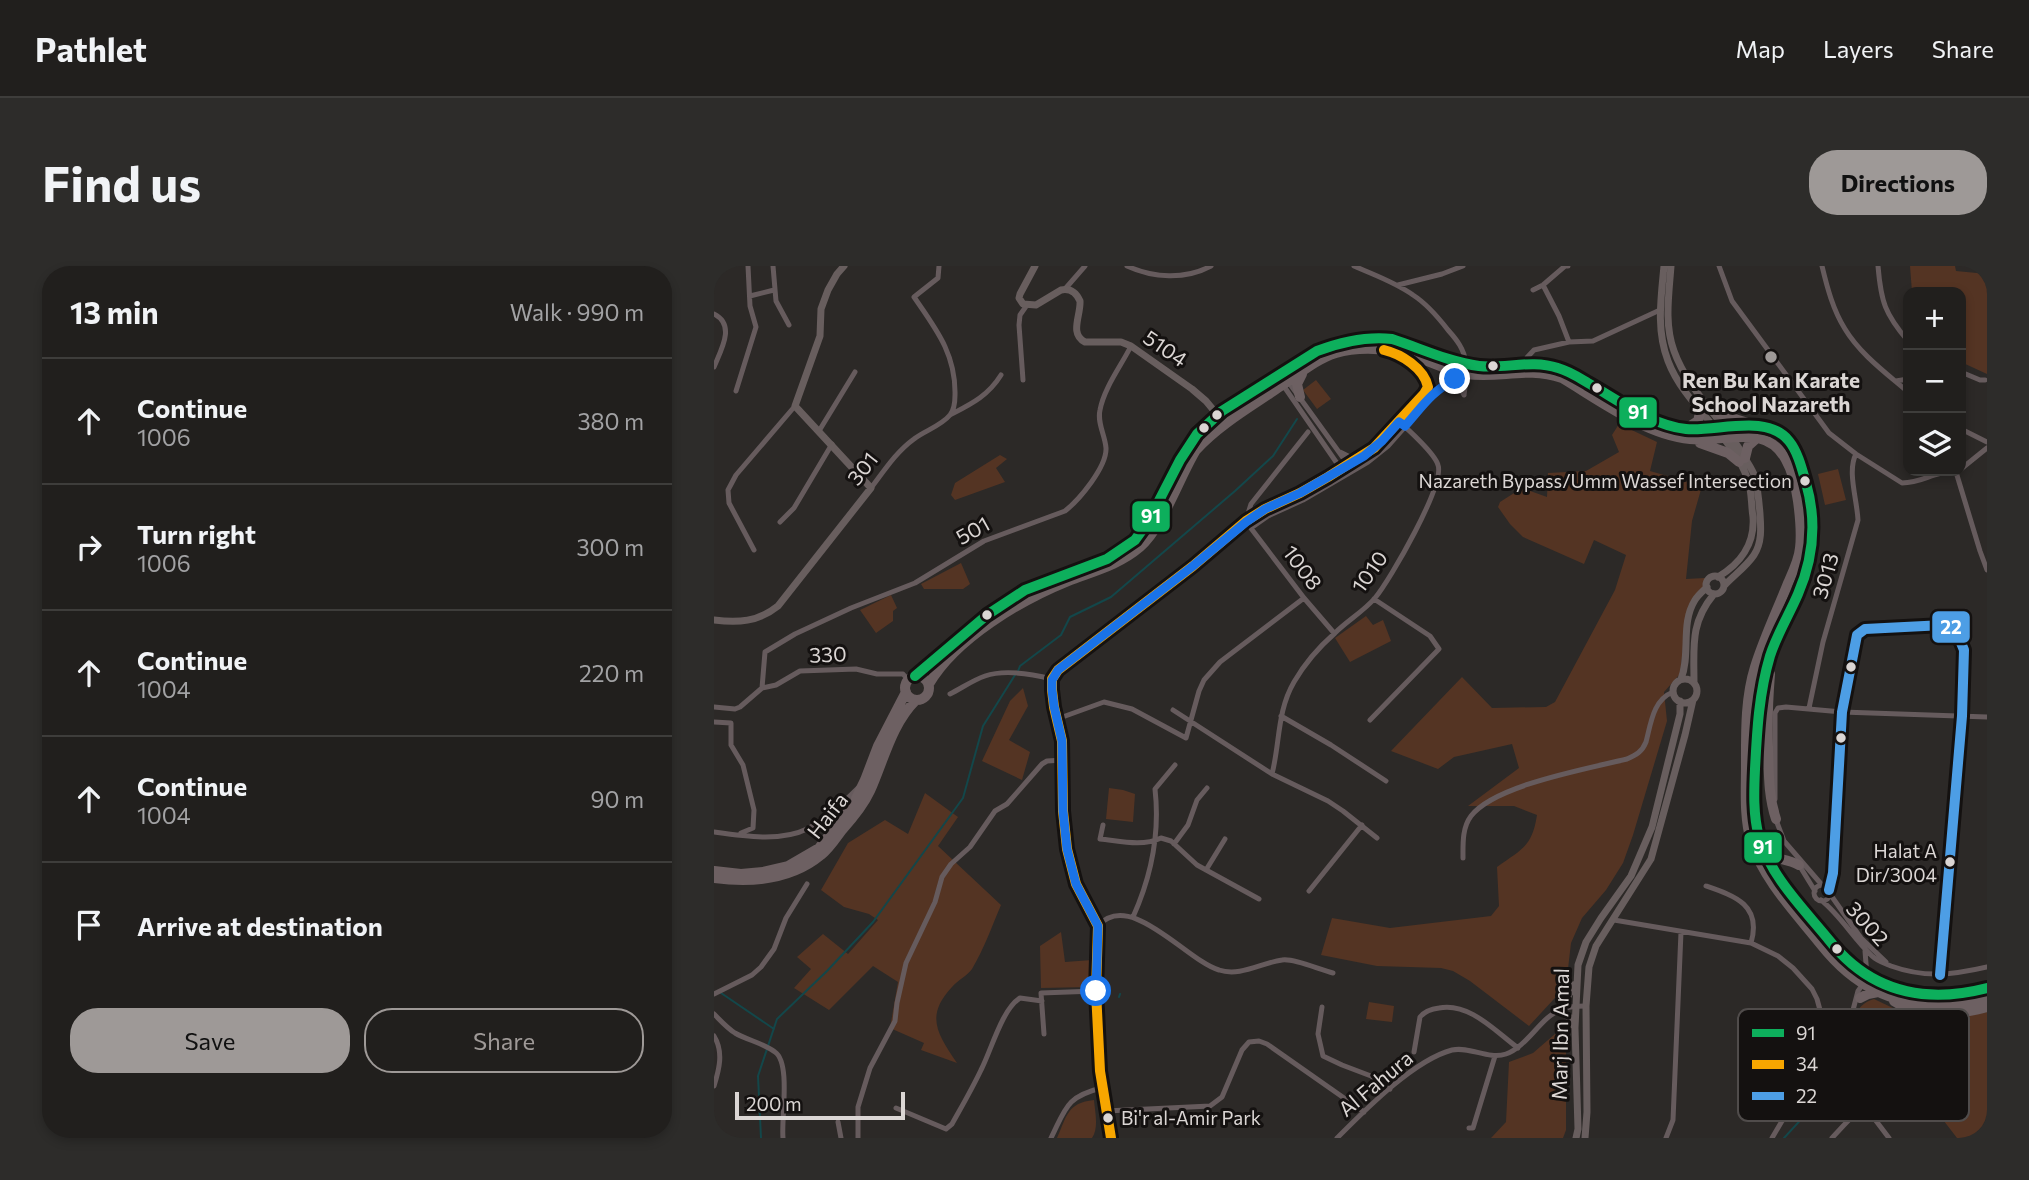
<!DOCTYPE html>
<meta charset="utf-8">
<style>
:root{--surface:#211f1d;--page:#2d2c2a;--text:#f1f3f6;--muted:#a2a2a4;--line:#3e3d3b;--accent:#9e9997}
body{margin:0;font-family:Commissioner,sans-serif;background:var(--page);color:var(--text)}
.controls{position:absolute;right:21px;top:21px;display:grid;overflow:hidden;border-radius:14px;box-shadow:0 4px 10px #0003}
.controls button{width:63px;height:63px;display:grid;place-items:center;padding:0;border:0;border-bottom:2px solid var(--line);background:var(--surface);color:var(--text);font:35px sans-serif}
.scale{position:absolute;left:21px;bottom:18px;width:170px;box-sizing:border-box;padding-left:7px;border:4px solid #dbd6d4;border-top:0;font-size:19px;line-height:24px;white-space:nowrap;color:#dbd6d4;-webkit-text-stroke:5px #141110;paint-order:stroke}
.stop{position:absolute;width:21px;height:21px;margin:-16px;border:5px solid #1a73e8;border-radius:50%;background:#fff}
.stop.end{background:#1a73e8;border-color:#fff;box-shadow:0 2px 7px #0008}
.list{margin:0;padding:0;list-style:none}
h2{display:flex;justify-content:space-between;align-items:center;height:91px;margin:0;padding:0 28px;font-size:30px}
h2 small{font-size:23px;font-weight:400;color:var(--muted)}
.list li{display:grid;grid-template-columns:46px 1fr auto;gap:21px;align-items:center;box-sizing:border-box;height:126px;padding:0 28px;border-top:2px solid var(--line)}
.list b{display:block;font-size:26px;white-space:nowrap}
.list p{margin:0;font-size:23px;white-space:nowrap;color:var(--muted)}
.list em{font-size:23px;font-style:normal;color:var(--muted)}
.actions{display:flex;gap:14px;padding:21px 28px}
.actions a{flex:1;padding:16px 0;border:2px solid var(--accent);border-radius:28px;text-align:center;font-size:24px;color:var(--accent)}
.actions .main{background:var(--accent);color:#111}
.icon{flex:none;width:38px;height:38px;fill:none;stroke:currentColor;stroke-width:2;stroke-linecap:round;stroke-linejoin:round}
.map{position:relative;flex:none;width:1273px;height:872px;overflow:hidden;border-radius:28px}
header{display:flex;align-items:center;gap:42px;box-sizing:border-box;height:98px;padding:0 35px;background:var(--surface);border-bottom:2px solid var(--line)}
header strong{font-size:33px}
nav{display:flex;gap:38px;margin-inline-start:auto;font-size:24px}
.intro{display:flex;align-items:center;justify-content:space-between;box-sizing:border-box;height:168px;padding:0 42px}
h1{margin:0;font-size:49px}
.button{padding:18px 32px;border-radius:28px;background:var(--accent);color:#111;font-size:24px;font-weight:700}
main{display:flex;gap:42px;padding:0 42px}
aside{flex:1;background:var(--surface);border-radius:28px;box-shadow:0 4px 10px #0003}
.map>svg:first-child{display:block}
.green{fill:#543423}
.lines{fill:none;stroke-linecap:round;stroke-linejoin:round}
.stream{stroke:#13474a;stroke-width:2}
.street{stroke:#665b5d;stroke-width:5}
.secondary{stroke:#685e5e;stroke-width:7}
.highway{stroke:#6d6062;stroke-width:10}
.bus-1-casing{stroke:#141110;stroke-width:16}
.bus-2-casing{stroke:#141110;stroke-width:16}
.bus-3-casing{stroke:#141110;stroke-width:16}
.bus-1{stroke:#0daf5c;stroke-width:10}
.bus-2{stroke:#f7a600;stroke-width:10}
.bus-3{stroke:#4d9ee5;stroke-width:10}
.route{stroke:#1a73e8;stroke-width:9}
.poi-dot{fill:#9e9997;stroke:#141110;stroke-width:2.5}
.bus-dot{fill:#dbd6d4;stroke:#141110;stroke-width:2.5}
.labels{text-anchor:middle;stroke-width:6;stroke-linejoin:round;paint-order:stroke}
.bus-label{font-size:19px;fill:#dbd6d4;stroke:#141110;text-anchor:end}
.street-label{font-size:21px;fill:#dbd6d4;stroke:#141110}
.poi-label{font-size:21px;font-weight:bold;fill:#dbd6d4;stroke:#141110}
.key{fill:#141110;stroke:#504c4b;stroke-width:2}
.key-label{font-size:19px;fill:#dbd6d4}
.line-badge{stroke:#141110;stroke-width:2.5}
.badge-label{font-size:19px;text-anchor:middle;font-weight:bold;fill:#fff}
</style>
<header>
<strong>Pathlet</strong>
<nav><a>Map</a><a>Layers</a><a>Share</a></nav>
</header>
<div class="intro"><h1>Find us</h1><a class="button">Directions</a></div>
<main>
<aside>
<h2>13 min<small>Walk · 990 m</small></h2>
<ul class="list">
<li><svg class="icon" aria-label="ahead" viewBox="0 0 24 24"><path d="M12 20V5M6 11l6-6 6 6"/></svg><div><b>Continue</b><p>1006</p></div><em>380 m</em></li>
<li><svg class="icon" aria-label="right" viewBox="0 0 24 24"><path d="M7 20v-9h11M14 6l5 5-5 5"/></svg><div><b>Turn right</b><p>1006</p></div><em>300 m</em></li>
<li><svg class="icon" aria-label="ahead" viewBox="0 0 24 24"><path d="M12 20V5M6 11l6-6 6 6"/></svg><div><b>Continue</b><p>1004</p></div><em>220 m</em></li>
<li><svg class="icon" aria-label="ahead" viewBox="0 0 24 24"><path d="M12 20V5M6 11l6-6 6 6"/></svg><div><b>Continue</b><p>1004</p></div><em>90 m</em></li>
<li><svg class="icon" aria-label="arrive" viewBox="0 0 24 24"><path d="M6 21V4h12l-3 4 3 4H6"/></svg><div><b>Arrive at destination</b></div></li>
</ul>
<div class="actions"><a class="main">Save</a><a>Share</a></div>
</aside>
<div class="map">
<svg width="1273" height="872" viewBox="0 0 1273 872">
<rect width="100%" height="100%" fill="#2c2927"/>
<path class="green" d="M1196,0H1241L1242,5L1273,8V108L1247,96V26H1198Z
M602,114L617,133L603,143L589,124Z
M905,158L943,176L936,205L988,220L978,255L972,313L991,312V321L973,347L966,408L950,426L953,455L919,569L909,597L892,624L868,652L857,677L852,720L815,760L756,715L739,705L727,702L663,700L607,689L618,652L676,662L777,650L785,640L783,601C808,583 818,581 823,549L800,540H754L805,502L798,478L740,491L724,503L677,485L748,411L778,442L832,441L841,436L901,324L912,289L880,274L870,298L809,271L796,258L784,241L786,236L808,222L833,231L834,207L872,205L905,186L898,169Z
M286,189L293,193L282,202L291,216L241,234L237,229L241,217Z
M1124,203L1132,234L1111,239L1104,208Z
M247,297L256,318L249,323H210L207,318Z
M177,329L183,342L179,345V355L162,367L146,344Z
M652,350L659,359L669,354L677,375L636,396L621,372Z
M309,422L314,440L295,474L316,486L308,514L268,495L296,435Z
M395,522L409,524L421,528L419,556L392,553Z
M211,527L244,551L224,580L287,639C278,660 270,683 258,703C253,710 244,714 238,721C211,750 223,767 243,797L207,784L210,777L176,762L184,716L159,700L115,744L80,722L97,703L83,691L109,668L134,688L164,654L155,648L130,641L107,624L134,577L171,554L194,568Z
M347,666L351,696L378,694L376,721L327,722L326,680Z
M1160,733L1200,752L1227,755L1273,746V872H1243L1223,846L1184,805L1176,810L1162,789L1150,796C1147,787 1138,773 1138,764C1139,748 1146,737 1160,733Z
M655,736L680,740L678,756L652,753Z
M841,768L850,772L852,783V864L849,872H777L792,856L795,796L819,787Z
M380,834C381,846 385,862 378,872H343C353,850 353,837 380,834Z"/>
<g class="lines">
<path class="stream" d="M304,405L306,400L347,369L356,351L397,331L521,225L559,190L583,153
M7,727L60,763
M405,731L406,728
M47,872L44,810L63,753L113,705L159,656L249,532L269,460L301,409
M1070,872C1106,834 1138,792 1164,747"/>
<path class="street" d="M59,0L62,35L75,59
M413,0C439,12 471,14 497,0
M640,0C660,9 681,16 699,29C713,38 724,51 734,64C743,74 750,83 752,97
M1005,0L1018,35L1115,167L1142,188L1188,217C1210,217 1219,205 1242,206
M1108,0C1113,21 1119,44 1131,63C1146,88 1172,107 1194,126
M1164,0C1167,36 1171,48 1194,75
M684,19L728,8L749,0
M829,19L845,50L855,76
M351,23L371,0
M819,24L829,19L851,0H854
M36,30L60,24
M0,48C22,59 7,84 0,101
M806,99L820,84L855,76L879,75L946,44
M1247,106L1266,114H1271
M309,114L305,59L306,49L313,39
M573,114L635,200
M1182,115L1194,113
M736,116L746,122L750,129
M569,119L629,206
M22,125L42,61L36,40L34,0
M750,129L753,107
M236,149C257,138 274,130 287,109
M1247,163L1273,176
M105,165L141,106
M626,186L636,191L647,190
M1247,203L1273,182
M1242,206L1266,285L1273,304
M157,222C170,205 182,186 200,173C210,165 227,160 236,149C240,144 241,135 241,129C242,88 222,63 200,31L224,12L225,0
M532,254L537,238L594,166
M66,256L80,242L118,178
M536,261L590,332L620,367
M537,262L554,250L589,234L654,196L674,180L726,121L750,109
M40,284L15,237L14,224L22,209L81,140
M48,422L51,386L81,368L137,342L201,317L270,275L351,245C365,234 393,201 392,182C391,169 383,157 386,144C390,122 407,100 417,80
M236,428C248,422 259,414 271,410C291,403 318,408 338,413
M0,441L21,443L26,441L48,422L62,419L86,405L142,403L163,408H189L194,414
M1095,442L1109,376L1144,254C1143,233 1133,205 1142,188
M459,444L558,508L614,535L629,545L663,572
M567,450L617,479L672,515
M343,453L390,436L418,443L472,472L485,425L490,414L506,396L590,332
M656,454L725,383L716,370L660,333
M0,456L17,457V479L29,499L40,544L39,562L27,567
M558,508C566,477 563,445 580,416C591,397 605,381 621,367C633,355 650,345 661,332C676,314 731,219 724,199C721,188 694,163 685,156
M1061,533V447L1064,442L1072,441L1128,446L1273,451
M1062,554L1070,575L1108,619
M389,559L386,573C406,575 428,581 447,572L457,575L483,599L545,633
M0,566C28,570 67,576 93,563C112,553 130,536 145,521
M460,578L474,559L483,534L493,522
M749,592C749,578 748,562 757,550C781,519 873,503 913,493C922,489 928,486 932,476C937,457 939,434 959,426
M1085,599L1101,625
M492,604L511,573
M1100 627a8 8 0 1 1 16 0a8 8 0 1 1-16 0Z
M992,620C1021,630 1048,639 1037,677
M1115,624L1119,607L1128,446L1143,369L1151,363L1230,359L1237,361L1243,367L1250,384L1248,450L1226,709
M595,625L648,559
M1116,628L1147,672L1172,696
M1107,634C1127,650 1139,672 1158,690C1163,695 1170,697 1177,700C1210,712 1239,709 1273,701
M419,651C437,611 446,567 441,523L461,499
M900,654L1037,677L1064,690L1079,702L1098,723L1103,733L1106,744L1102,771L1085,816L1086,825L1091,832
M384,660C416,623 473,695 505,704C526,711 547,697 568,694C580,692 606,704 619,707
M1151,685L1153,710
M0,728L38,709L47,701L60,683L72,652L93,618
M608,741L604,768L609,790L628,799L657,810L676,823
M0,748C6,754 13,762 21,767C33,774 49,777 61,786C77,797 67,853 69,872
M330,768L327,727L382,725
M0,770C10,786 5,804 0,820
M700,786L706,751C711,745 717,743 725,742C755,736 781,765 804,782
M1150,839L1175,872
M182,842L232,863L238,858C248,840 258,823 267,804C277,785 288,743 306,732L328,735
M392,845L496,840L508,831L528,784L535,776L545,775L553,778L650,846
M124,856L127,872
M755,862H759L781,790
M144,872V841L156,802L181,755L183,737L192,697L221,636L228,611L237,598L256,581L281,545L293,538L328,498L333,495L349,494
M337,872C352,842 352,831 387,822
M397,872L386,805L382,725L384,660L362,618L353,583L349,545L348,475L340,441L338,424V413L344,404L479,300L532,255L551,243L586,227L614,211L660,182L710,128C719,111 699,98 686,90
M623,872C651,844 700,794 738,784C756,780 774,794 792,788C813,781 827,751 846,744C854,740 864,740 872,740
M952,872L959,854L967,666
M1058,872L1068,855L1091,832L1116,799L1139,744L1144,725L1149,718
M1118,872C1137,851 1182,804 1208,796C1214,793 1223,793 1230,792L1253,823"/>
<path class="secondary" d="M321,0L306,28L305,32L309,38L322,39L347,24C356,22 362,26 366,35C367,49 355,68 371,76H407L417,80L478,123L492,135L506,152
M950,0C947,32 942,64 954,95C971,140 1018,168 1034,214C1038,225 1037,239 1039,251C1041,278 1026,298 1004,311
M957,0C955,28 950,58 960,85C974,124 1007,152 1028,187C1032,195 1038,202 1041,211C1044,223 1045,236 1046,248C1047,262 1048,277 1040,289C1032,301 1019,310 1010,320
M992 319a9 9 0 1 1 18 0a9 9 0 1 1-18 0Z
M0,354C24,357 44,356 64,340L157,222L81,140L106,70L107,43L114,24L123,8L130,0
M967,413C977,388 966,358 981,334C984,329 989,325 993,321
M959 425a12 12 0 1 1 24 0a12 12 0 1 1-24 0Z
M980,417C980,380 976,357 1000,328
M860,760L858,753L844,744L853,732L860,719
M862,872L864,863L861,762L864,699L872,676L887,652L917,610L938,561L966,448V435
M871,872L873,846L872,740L875,701L882,680L937,593L971,469L979,434"/>
<path class="highway" d="M586,131L583,118L588,108
M994,141L1011,150L1034,157
M973,162L984,155L986,147L982,138
M986,177L1014,187L1025,196
M1031,192L1034,180L1044,171
M1056,408C1054,433 1053,456 1054,481C1055,506 1054,529 1062,553
M191 422a12 12 0 1 1 24 0a12 12 0 1 1-24 0Z
M201,410L273,349L311,324L393,293L421,274L434,256L466,194L483,168L508,145L603,85C627,76 652,70 678,73C706,82 735,96 765,100C792,103 817,93 844,102C855,105 864,111 874,117C904,134 937,159 972,163C1003,166 1053,147 1075,175C1084,186 1088,203 1092,217C1103,255 1100,291 1084,328C1075,349 1063,368 1056,390C1045,427 1043,464 1041,503C1040,525 1039,549 1045,571C1057,611 1089,642 1115,674C1156,726 1211,738 1273,722
M215,418C242,372 307,334 354,315C380,305 405,299 426,281C449,261 465,212 482,184C506,158 538,140 567,120C584,109 602,93 622,87C641,81 667,82 686,86C709,91 729,104 752,108C787,113 811,100 848,112C885,134 932,169 976,173C1011,177 1052,156 1072,194C1079,206 1082,221 1084,235C1086,250 1088,266 1086,282C1085,294 1079,306 1074,317C1063,345 1050,372 1041,401C1031,433 1032,468 1032,501C1032,525 1030,551 1037,575C1050,615 1082,647 1108,680C1151,734 1207,749 1273,732
M1049,587C1060,593 1074,593 1085,599
M0,605L27,608L49,606L74,600L105,582L139,539L151,514L164,480L192,426
M0,612C38,617 77,614 107,589C115,583 122,572 128,564C139,552 149,540 156,525C170,494 177,459 202,434
M1146,732L1154,728L1164,726
M1180,735C1208,754 1242,749 1273,741"/>
<defs>
<path id="bus-1" d="M201,410L273,349L311,324L393,293L421,274L434,256L466,194L483,168L508,145L603,85C627,76 652,70 678,73C706,82 735,96 765,100C792,103 817,93 844,102C855,105 864,111 874,117C904,134 937,159 972,163C1003,166 1053,147 1075,175C1084,186 1088,203 1092,217C1103,255 1100,291 1084,328C1075,349 1063,368 1056,390C1045,427 1043,464 1041,503C1040,525 1039,549 1045,571C1057,611 1089,642 1115,674C1156,726 1211,738 1273,722"/>
<path id="bus-2" d="M397,872L386,805L382,725L384,660L362,618L353,583L349,545L348,475L340,441L338,424V413L344,404L479,300L532,255L551,243L586,227L614,211L660,182L710,128L714,121C710,102 687,88 670,84"/>
<path id="bus-3" d="M1115,624L1119,607L1128,446L1143,369L1151,363L1230,359L1237,361L1243,367L1250,384L1248,450L1226,709"/>
</defs>
<use href="#bus-1" class="bus-1-casing"/>
<use href="#bus-2" class="bus-2-casing"/>
<use href="#bus-3" class="bus-3-casing"/>
<use href="#bus-1" class="bus-1"/>
<use href="#bus-2" class="bus-2"/>
<use href="#bus-3" class="bus-3"/>
</g>
<g class="lines">
<path class="route" d="M382,725L384,660L362,618L353,583L349,545L348,475L340,440L338,424V414L344,404L479,300L532,256L551,243L586,227L650,190L668,175L685,156L691,160C708,141 717,126 741,113"/>
</g>
<circle class="poi-dot" cx="1057" cy="91" r="7"/>
<g class="bus-dot">
<circle cx="779" cy="100" r="6"/>
<circle cx="883" cy="122" r="6"/>
<circle cx="503" cy="149" r="6"/>
<circle cx="490" cy="162" r="6"/>
<circle cx="1091" cy="215" r="6"/>
<circle cx="273" cy="349" r="6"/>
<circle cx="1137" cy="401" r="6"/>
<circle cx="1127" cy="472" r="6"/>
<circle cx="1236" cy="596" r="6"/>
<circle cx="1123" cy="683" r="6"/>
<circle cx="394" cy="852" r="6"/>
</g>
<g class="labels">
<g class="bus-label">
<text x="1078" y="222">Nazareth Bypass/Umm Wassef Intersection</text>
<text x="1223" y="592">Halat A<tspan x="1223" dy="24">Dir/3004</tspan></text>
<text x="407" y="859" text-anchor="start">Bi'r al-Amir Park</text>
</g>
<g class="street-label">
<text transform="translate(451 83) rotate(34)" y="7">5104</text>
<text transform="translate(149 203) rotate(-52)" y="7">301</text>
<text transform="translate(259 265) rotate(-29)" y="7">501</text>
<text transform="translate(588 302) rotate(53)" y="7">1008</text>
<text transform="translate(656 306) rotate(-55)" y="7">1010</text>
<text transform="translate(1112 310) rotate(-74)" y="7">3013</text>
<text transform="translate(114 389) rotate(-2)" y="7">330</text>
<text transform="translate(114 550) rotate(-52)" y="7">Haifa</text>
<text transform="translate(1153 658) rotate(48)" y="7">3002</text>
<text transform="translate(847 768) rotate(-89)" y="7">Marj Ibn Amal</text>
<text transform="translate(662 818) rotate(-40)" y="7">Al Fahura</text>
</g>
<g class="poi-label">
<text x="1057" y="122">Ren Bu Kan Karate<tspan x="1057" dy="24">School Nazareth</tspan></text>
</g>
</g>
<rect x="1024" y="743" width="231" height="112" rx="10" class="key"/>
<rect x="1038" y="763" width="32" height="8" fill="#0daf5c"/>
<rect x="1038" y="794" width="32" height="9" fill="#f7a600"/>
<rect x="1038" y="826" width="32" height="8" fill="#4d9ee5"/>
<g class="key-label">
<text x="1082" y="774">91</text>
<text x="1082" y="805">34</text>
<text x="1082" y="837">22</text>
</g>
<g class="line-badge">
<rect x="904" y="130" width="40" height="33" rx="7" fill="#0daf5c"/>
<rect x="417" y="234" width="40" height="33" rx="7" fill="#0daf5c"/>
<rect x="1217" y="344" width="40" height="34" rx="7" fill="#4d9ee5"/>
<rect x="1029" y="565" width="40" height="33" rx="7" fill="#0daf5c"/>
</g>
<g class="badge-label">
<text x="924" y="153">91</text>
<text x="437" y="257">91</text>
<text x="1237" y="368">22</text>
<text x="1049" y="588">91</text>
</g>
</svg>
<div class="controls">
<button>+</button>
<button>−</button>
<button><svg class="icon" aria-label="layers" viewBox="0 0 24 24"><path d="M12 4l9 5-9 5-9-5zM3 14l9 5 9-5"/></svg></button>
</div>
<div class="scale">200 m</div>
<div class="stop" style="left:382px;top:725px"></div>
<div class="stop end" style="left:741px;top:113px"></div>
</div>
</main>
